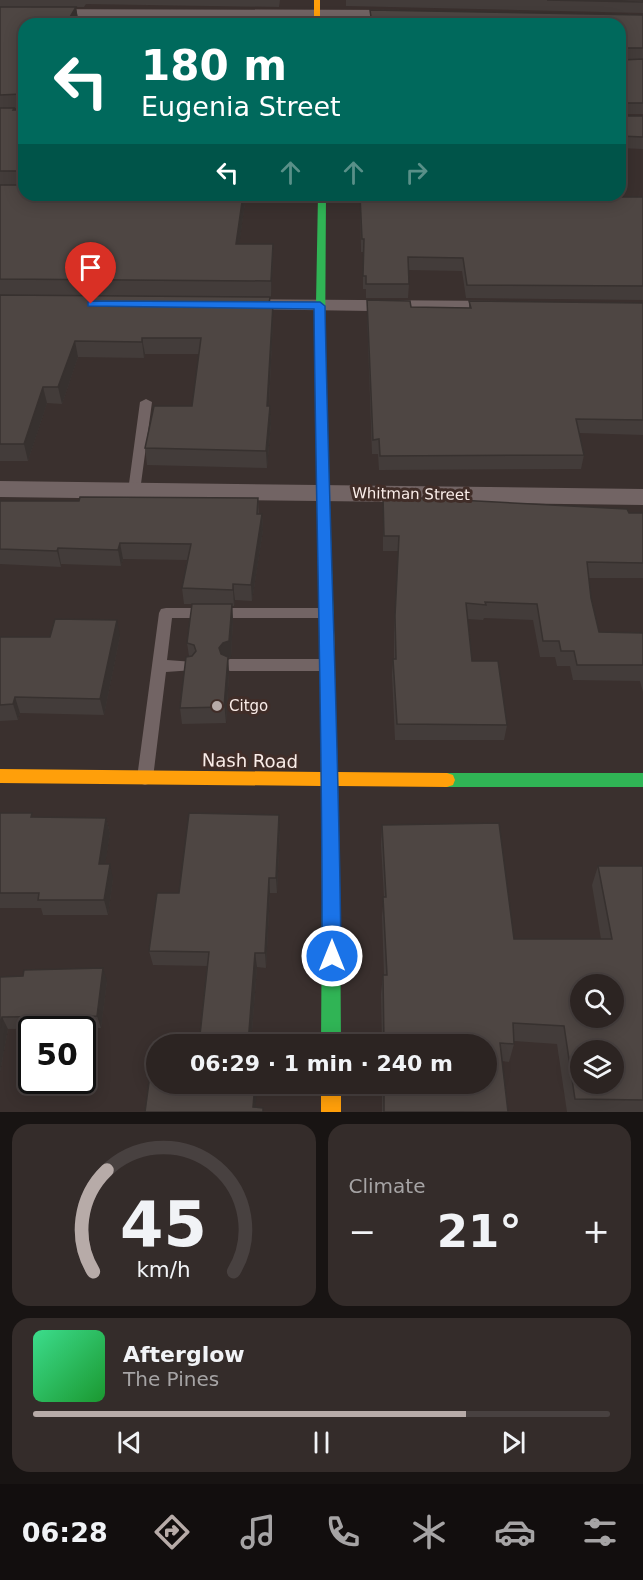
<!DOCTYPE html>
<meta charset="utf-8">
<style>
:root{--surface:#2c2422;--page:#342c2a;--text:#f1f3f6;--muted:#a6a4a5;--line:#484140;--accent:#b7aba8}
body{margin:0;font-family:"DejaVu Sans",sans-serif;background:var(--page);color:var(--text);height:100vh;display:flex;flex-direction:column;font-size:22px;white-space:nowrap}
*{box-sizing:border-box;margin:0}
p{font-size:20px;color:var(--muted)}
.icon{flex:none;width:33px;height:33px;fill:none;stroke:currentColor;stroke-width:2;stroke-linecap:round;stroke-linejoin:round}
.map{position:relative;height:1112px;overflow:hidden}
.sheet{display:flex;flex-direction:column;gap:12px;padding:12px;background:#181413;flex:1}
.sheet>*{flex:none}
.hud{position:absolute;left:18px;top:18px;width:608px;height:183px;border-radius:18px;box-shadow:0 3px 15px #0003,0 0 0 2px var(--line);background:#00695c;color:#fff;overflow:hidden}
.controls{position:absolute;left:570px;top:974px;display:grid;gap:12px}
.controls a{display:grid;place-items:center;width:54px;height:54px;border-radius:50%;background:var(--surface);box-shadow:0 3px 15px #0003,0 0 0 2px var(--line);font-size:30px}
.speed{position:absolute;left:18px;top:1016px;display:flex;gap:12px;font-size:30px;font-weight:700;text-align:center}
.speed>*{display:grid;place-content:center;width:78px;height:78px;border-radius:50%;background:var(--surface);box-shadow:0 3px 15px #0003,0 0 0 2px var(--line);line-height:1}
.speed .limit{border:3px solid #111;border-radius:9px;background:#fff;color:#111}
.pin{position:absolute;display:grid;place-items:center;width:51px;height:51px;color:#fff;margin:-62px -26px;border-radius:50% 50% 50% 0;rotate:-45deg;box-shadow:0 0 6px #0007}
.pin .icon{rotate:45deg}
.me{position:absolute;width:66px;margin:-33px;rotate:0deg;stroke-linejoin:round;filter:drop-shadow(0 0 4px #0008)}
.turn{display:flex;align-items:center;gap:21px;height:126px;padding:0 24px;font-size:27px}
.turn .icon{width:78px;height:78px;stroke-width:2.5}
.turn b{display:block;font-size:42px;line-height:51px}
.lanes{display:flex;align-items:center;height:57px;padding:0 24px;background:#0003;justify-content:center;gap:30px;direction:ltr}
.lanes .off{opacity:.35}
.big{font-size:45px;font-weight:600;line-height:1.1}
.sheet .tile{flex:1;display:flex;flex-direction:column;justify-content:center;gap:9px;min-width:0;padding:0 21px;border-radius:18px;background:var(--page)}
.sheet .dial{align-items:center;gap:0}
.dial svg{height:156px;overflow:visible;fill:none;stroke:var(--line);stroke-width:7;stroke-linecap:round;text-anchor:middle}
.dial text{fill:var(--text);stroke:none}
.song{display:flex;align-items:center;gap:18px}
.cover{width:72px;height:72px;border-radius:9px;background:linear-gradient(135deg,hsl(150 70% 55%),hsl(130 70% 35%))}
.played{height:6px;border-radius:3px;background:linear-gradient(90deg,var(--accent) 75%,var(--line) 75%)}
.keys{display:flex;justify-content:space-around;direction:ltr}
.heat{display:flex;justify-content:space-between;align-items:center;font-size:33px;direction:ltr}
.sheet .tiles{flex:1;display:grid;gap:12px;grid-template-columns:1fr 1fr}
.tile:last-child{grid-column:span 2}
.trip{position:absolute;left:146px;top:1034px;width:351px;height:60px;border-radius:30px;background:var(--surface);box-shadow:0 3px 15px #0003,0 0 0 2px var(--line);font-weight:600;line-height:60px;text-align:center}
.menu{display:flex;height:96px;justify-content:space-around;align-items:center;background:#120e0e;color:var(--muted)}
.menu .icon{width:42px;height:42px}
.menu .active{color:var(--accent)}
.menu b{font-size:27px;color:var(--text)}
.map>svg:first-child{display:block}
.built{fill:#4a332b}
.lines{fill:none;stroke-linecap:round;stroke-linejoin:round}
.lane{fill:#726464;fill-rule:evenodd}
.street{fill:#726464;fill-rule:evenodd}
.fast{fill:#30b455;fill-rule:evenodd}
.slow{fill:#ff9f0a;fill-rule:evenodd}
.wall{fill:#433c3a}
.shaded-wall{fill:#37312f}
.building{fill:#4e4643;stroke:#37312f;stroke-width:1.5;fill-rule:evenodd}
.route{fill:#1a73e8;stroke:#114b97;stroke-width:1.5}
.poi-dot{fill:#b7aba8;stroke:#402d28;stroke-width:2}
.labels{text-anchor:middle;stroke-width:6;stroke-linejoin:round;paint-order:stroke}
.street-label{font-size:15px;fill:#faede9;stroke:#402d28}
.poi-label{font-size:15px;fill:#faede9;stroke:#402d28;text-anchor:start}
.near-street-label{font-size:18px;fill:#faede9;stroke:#402d28}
</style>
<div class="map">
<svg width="643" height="1112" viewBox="0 0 643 1112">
<rect width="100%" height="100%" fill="#3a302e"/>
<path class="built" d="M0,18L288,19V24H24Z"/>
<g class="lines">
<path class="lane" d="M365,11L368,13L367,19L354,24H345L362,17V13Z
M146,399L152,402L140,491L134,495L128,491L140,402Z
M166,608H327L332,609L334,613L332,617L327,618H172L167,660L194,662L196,666L194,670L166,672L153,778L151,783L145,785L139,783L137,778L159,613L161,609Z
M230,659H327L332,661L334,665L332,669L327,671H230L225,669L223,665L225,661Z"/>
<path class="street" d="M0,9L407,10L414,14L407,18L0,17Z
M203,195H404L405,197L402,201L396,202L212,200L206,199Z
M236,299L504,301L511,303L514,307L511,311L504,313L229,309L226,305L229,301Z
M0,481L643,489V505L0,497Z"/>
<path class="fast" d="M318,195H326L325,357L334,630L332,634H322L320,630L315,357Z
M447,773H643V787H447L441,785L439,780L441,775Z
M331,893L337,895L340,901L341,1044H321L322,901L325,895Z"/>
<path class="slow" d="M314,0H320V24H314Z
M327,625L332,626L334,630L337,772L447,773L453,775L455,780L453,785L447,787L338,786L340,901L337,907L331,909L325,907L322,901L321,786L0,783V769L321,772L320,630L322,626Z
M321,1083H341V1112H321Z"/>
</g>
<path class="wall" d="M0,0H280L279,7L86,4L84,7H0Z
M346,0H643V13L346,6Z
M0,7H76L78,19L24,24V108H12H14V110H24V195H244L245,203L239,244H273V260L271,297L0,295Z
M370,10L643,15V59H622V60L643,59V114H621V116H643V149L620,148V24H370Z
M360,195L643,197V300L466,298L462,271L408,270L409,284L408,298H366V289H363V252H361Z
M0,295L273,304V320L269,406L271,423L267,468L147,465L145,448L192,406L199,354H145L144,358L78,357L62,404L47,403L28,461H0Z
M367,300L411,307L469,308V301L643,303V435L579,433L584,455L581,469L379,470L378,454H372L367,314Z
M383,496L629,513H643V578H589L591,598L599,632L643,633V692L640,681L573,680L570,666H557L555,657H540L533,620L484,618L483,620L467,619L472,661L507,725L504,740H395L392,675L393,659H394V632L398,551H383Z
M258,498L259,514H262L263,530L252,601L235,600L234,606H232L233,620L231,657L228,658L229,673L226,723L182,724L180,708L189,656L187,643L192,604H184L182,588L187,560L123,559L121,566L61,564V567L0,564V501H79Z
M120,636L104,715L20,713L18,720L0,721V637Z
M0,813L34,817L106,818L110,833L105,864L113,879L108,915H43L41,908H0Z
M382,825L514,939H601L592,885L598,866H643V1112H567L557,1044L514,1041V1044L509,1062L502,1061L508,1112H382V1083H486V1044H382L381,994L383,975H384L382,916L384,897L381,845Z
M280,830L277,893H270L266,968L257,967L251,1044H199L207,966L153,965L149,951L179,893Z
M0,977L107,981L101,1028L8,1029L0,1072Z"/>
<path class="shaded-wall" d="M76,7L78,19L75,24H66Z
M243,195H244L245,203L237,260L236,244Z
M273,244V260L271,297V281Z
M273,304V320L268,423L267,406Z
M142,338L145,354L144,358L142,342Z
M75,341L78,357L62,404L58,387Z
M43,387L47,403L28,461L24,444Z
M270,406L271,423L267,468L266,451Z
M262,514L263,530L252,601L251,585Z
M120,543L123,559L121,566L118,550Z
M58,548L61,564V567L57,551Z
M233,584L235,600L234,606L233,590Z
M232,604L233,620L231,657L228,658L229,673L226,723L219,648Z
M117,620L120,636L104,715L100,699Z
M15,697L20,713L18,720L13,704Z
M279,815L280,830L277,893L276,878Z
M106,818L110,833L103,879L99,864Z
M110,864L113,879L108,915L104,900Z
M269,878L270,893L266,968L265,953Z
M255,953L257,967L251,1044H248Z
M103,968L107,981L101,1028L97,1016Z
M2,1017L8,1029L0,1072V1029Z
M255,1083H256L257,1091L255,1112L253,1107Z"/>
<path class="building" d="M547,0H643V2Z
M0,7H76L66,24H24V91L22,94L0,95Z
M370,10L643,15V48H622L620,50L622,60L643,59V103H621V116H643V137L620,136V24H372Z
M0,108H14L13,110H24V178L21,171H0Z
M24,184V195H243L236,244H273L271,281L0,279V185H21Z
M360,195H591V197H643V286L467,285L463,258L408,257L409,284H366V276H363L364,239H362Z
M0,295L270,297L269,304H273L267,406H270L266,451L145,448L154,406H192L201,338H142V342L75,341L58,387H43L24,444H0Z
M367,300L410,301L411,307L471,308L469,301L643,303V420L576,419L584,455L380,456L379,439L373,440Z
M383,496L627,509L629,513H643V563L587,562L591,598L599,632L643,633V665H577L574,651H561L559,641H543L537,604L485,602L486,605L466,603L472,661H498L507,725L397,724L393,659H396L395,616L399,536H384Z
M80,497L258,498L257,514H262L251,585L233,584V590L182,588L191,544L120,543L118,550L58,548L57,551L0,549V501H79Z
M192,604H232L229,641L223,643L219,648L221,654L228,657L224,707L180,708L186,657L192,656L196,651L194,645L187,643Z
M55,619L117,620L100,699L15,697L13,704L0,705V637H50Z
M0,813H32L31,817L106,818L99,864H110L104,900H38L39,893H0Z
M189,813L279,815L276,878H269L265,953H255L248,1044H199L209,952L149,951L157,893H179Z
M499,823L514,939H612L598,866H643V1100L575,1099L564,1026L513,1023L514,1044L500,1043L508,1112H384V1083H486V1044H384L383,975H387L383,897H386L382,825ZM580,984H614V1017H580ZM580,1050H614V1083H580Z
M103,968L97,1016L2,1017L0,1029V977L23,976L24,970Z
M150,1075H156V1083H255L253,1107L263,1108V1112H145Z"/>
<path class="route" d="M91,301L320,302L325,306C329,523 339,739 341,956L338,963L332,965L325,963L322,956C323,740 316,525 314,309L88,306V302Z"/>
<circle class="poi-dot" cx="217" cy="706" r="6"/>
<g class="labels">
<g class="street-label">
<text transform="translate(411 494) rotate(1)" y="5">Whitman Street</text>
</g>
<g class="poi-label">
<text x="229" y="711">Citgo</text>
</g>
<g class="near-street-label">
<text transform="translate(250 761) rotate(1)" y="6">Nash Road</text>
</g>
</g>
</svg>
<div class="controls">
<a><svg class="icon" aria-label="search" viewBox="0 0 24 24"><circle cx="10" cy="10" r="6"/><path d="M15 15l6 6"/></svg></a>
<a><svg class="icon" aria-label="layers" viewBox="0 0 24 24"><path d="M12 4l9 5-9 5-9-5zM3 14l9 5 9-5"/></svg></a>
</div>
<div class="speed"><div class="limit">50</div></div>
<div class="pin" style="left:91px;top:304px;background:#d93025"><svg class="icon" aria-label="arrive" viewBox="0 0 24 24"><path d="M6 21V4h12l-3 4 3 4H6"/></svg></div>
<svg class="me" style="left:332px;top:956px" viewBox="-20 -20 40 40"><circle r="17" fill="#1a73e8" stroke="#fff" stroke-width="3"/><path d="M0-11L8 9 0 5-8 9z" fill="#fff"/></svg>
<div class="trip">06:29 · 1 min · 240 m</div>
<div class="hud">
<div class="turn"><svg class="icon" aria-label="left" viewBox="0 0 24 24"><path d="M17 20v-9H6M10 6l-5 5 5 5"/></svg><div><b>180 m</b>Eugenia Street</div></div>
<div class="lanes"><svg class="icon" aria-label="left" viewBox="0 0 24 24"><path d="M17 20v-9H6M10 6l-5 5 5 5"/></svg><svg class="icon off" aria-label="ahead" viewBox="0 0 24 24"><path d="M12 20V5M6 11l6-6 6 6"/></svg><svg class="icon off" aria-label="ahead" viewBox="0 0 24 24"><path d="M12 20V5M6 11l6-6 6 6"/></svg><svg class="icon off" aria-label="right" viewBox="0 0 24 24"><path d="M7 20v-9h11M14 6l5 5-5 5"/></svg></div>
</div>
</div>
<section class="sheet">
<div class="tiles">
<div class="tile dial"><svg viewBox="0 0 100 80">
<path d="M14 69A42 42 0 1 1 86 69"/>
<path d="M14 69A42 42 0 0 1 21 17" stroke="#b7aba8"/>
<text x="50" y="56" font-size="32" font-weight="700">45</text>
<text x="50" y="72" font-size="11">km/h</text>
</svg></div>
<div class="tile"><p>Climate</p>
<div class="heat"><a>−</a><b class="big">21°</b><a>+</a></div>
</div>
<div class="tile">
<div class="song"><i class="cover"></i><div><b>Afterglow</b><p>The Pines</p></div></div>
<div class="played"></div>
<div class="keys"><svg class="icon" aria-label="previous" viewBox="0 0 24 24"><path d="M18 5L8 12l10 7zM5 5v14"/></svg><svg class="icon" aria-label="pause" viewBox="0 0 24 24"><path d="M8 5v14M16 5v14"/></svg><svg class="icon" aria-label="next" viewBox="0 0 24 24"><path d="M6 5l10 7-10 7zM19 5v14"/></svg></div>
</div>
</div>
</section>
<nav class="menu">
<b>06:28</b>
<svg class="icon active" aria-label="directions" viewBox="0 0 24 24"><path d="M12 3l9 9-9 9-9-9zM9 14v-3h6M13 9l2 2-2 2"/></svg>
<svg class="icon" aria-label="music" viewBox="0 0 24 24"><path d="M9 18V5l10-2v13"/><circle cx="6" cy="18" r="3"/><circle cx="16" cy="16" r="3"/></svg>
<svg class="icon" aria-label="phone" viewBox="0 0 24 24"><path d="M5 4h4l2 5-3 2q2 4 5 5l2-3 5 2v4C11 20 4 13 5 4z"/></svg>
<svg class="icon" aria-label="climate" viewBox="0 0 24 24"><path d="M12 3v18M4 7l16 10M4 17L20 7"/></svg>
<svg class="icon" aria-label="car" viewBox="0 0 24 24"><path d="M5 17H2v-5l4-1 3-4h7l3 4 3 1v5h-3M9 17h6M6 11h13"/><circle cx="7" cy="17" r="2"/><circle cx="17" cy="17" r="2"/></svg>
<svg class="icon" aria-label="filters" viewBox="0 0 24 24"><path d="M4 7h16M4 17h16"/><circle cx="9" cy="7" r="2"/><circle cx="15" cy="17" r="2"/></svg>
</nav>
